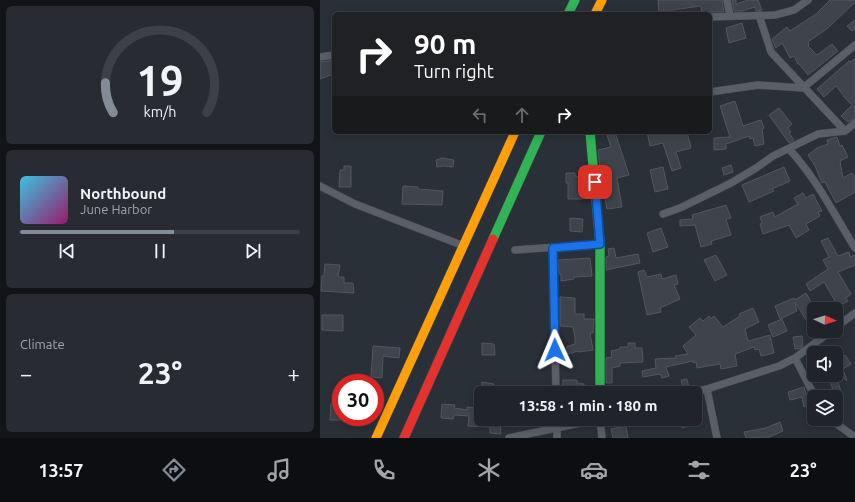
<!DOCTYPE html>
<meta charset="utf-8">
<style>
:root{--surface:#20242a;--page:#282c32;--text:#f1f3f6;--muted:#a2a4a8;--line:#3d4147;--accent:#848b96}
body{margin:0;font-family:Ubuntu,sans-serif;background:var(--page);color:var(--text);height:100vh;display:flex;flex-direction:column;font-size:15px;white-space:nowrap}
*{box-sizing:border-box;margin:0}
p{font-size:13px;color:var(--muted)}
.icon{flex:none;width:22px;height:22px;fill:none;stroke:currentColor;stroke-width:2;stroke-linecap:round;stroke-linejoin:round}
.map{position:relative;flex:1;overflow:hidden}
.details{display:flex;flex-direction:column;gap:6px;padding:6px;background:#121417;width:320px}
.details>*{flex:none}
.banner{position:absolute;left:12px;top:12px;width:380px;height:122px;border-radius:6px;box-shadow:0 2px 10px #0003,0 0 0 1px var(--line);background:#202124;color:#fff;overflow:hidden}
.needle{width:26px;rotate:93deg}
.controls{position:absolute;left:487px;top:302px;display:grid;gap:8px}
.controls a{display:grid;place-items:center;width:36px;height:36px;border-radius:6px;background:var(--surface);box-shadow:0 2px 10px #0003,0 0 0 1px var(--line);font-size:20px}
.speed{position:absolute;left:12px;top:374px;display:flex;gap:8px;font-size:20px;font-weight:700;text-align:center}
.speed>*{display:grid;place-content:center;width:52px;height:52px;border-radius:50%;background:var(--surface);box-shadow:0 2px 10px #0003,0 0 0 1px var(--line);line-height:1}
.speed .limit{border:6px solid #d22;background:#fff;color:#111}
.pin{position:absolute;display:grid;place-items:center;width:34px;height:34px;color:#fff;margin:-17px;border-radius:8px;box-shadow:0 2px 6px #0006}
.me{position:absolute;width:44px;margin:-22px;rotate:359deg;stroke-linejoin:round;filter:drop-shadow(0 0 3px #0008)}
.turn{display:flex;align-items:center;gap:14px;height:84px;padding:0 16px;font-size:18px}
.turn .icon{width:52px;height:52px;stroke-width:2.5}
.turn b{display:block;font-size:28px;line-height:34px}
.lanes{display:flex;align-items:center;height:38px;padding:0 16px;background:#0003;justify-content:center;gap:20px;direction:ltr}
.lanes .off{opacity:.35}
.big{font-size:30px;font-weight:700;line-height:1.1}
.details .tile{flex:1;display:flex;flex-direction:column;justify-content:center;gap:6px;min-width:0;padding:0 14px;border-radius:6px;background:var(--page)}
.details .dial{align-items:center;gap:0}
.dial svg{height:104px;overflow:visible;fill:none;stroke:var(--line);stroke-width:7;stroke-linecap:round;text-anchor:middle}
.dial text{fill:var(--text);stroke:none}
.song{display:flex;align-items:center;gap:12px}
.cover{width:48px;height:48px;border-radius:6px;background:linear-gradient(135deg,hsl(190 70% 55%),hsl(320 70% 35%))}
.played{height:4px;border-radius:2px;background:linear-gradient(90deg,var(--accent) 55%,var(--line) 55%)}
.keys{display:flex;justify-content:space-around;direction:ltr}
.heat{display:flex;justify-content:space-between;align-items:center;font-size:22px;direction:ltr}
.trip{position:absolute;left:154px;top:386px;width:228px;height:40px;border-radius:6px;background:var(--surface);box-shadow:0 2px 10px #0003,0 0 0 1px var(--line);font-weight:700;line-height:40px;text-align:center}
.dock{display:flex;height:64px;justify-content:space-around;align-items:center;background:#0d0e11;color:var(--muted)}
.dock .icon{width:28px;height:28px}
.dock .on{color:var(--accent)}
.dock b{font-size:18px;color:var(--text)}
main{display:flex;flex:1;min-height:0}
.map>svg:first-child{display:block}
.building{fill:#3f444c;stroke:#52575f}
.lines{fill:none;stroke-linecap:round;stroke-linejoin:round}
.street-casing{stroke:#484c55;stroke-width:8}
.fast-casing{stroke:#484c55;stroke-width:10}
.slow-casing{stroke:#484c55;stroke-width:10}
.jam-casing{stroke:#484c55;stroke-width:10}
.street{stroke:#5a5e66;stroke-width:7}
.fast{stroke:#30b455;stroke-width:9}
.slow{stroke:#ff9f0a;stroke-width:9}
.jam{stroke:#e5322d;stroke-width:9}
.route-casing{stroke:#114b97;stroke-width:10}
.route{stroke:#1a73e8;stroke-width:7}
</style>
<main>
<section class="details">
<div class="tile dial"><svg viewBox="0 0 100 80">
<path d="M14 69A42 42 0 1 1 86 69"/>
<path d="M14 69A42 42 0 0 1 8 46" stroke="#848b96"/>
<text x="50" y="56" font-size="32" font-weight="700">19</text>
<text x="50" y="72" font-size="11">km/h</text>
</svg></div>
<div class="tile">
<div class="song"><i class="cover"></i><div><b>Northbound</b><p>June Harbor</p></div></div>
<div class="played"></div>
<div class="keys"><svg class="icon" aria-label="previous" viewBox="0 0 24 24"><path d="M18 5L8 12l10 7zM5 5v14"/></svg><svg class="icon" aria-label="pause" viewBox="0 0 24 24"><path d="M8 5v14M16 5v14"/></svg><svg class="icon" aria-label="next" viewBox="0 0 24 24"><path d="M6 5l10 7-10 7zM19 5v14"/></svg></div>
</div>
<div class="tile"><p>Climate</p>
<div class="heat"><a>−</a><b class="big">23°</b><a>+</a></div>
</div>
</section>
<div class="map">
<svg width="535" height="438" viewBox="0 0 535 438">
<rect width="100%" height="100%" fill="#2a3038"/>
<path class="building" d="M338,0H402L404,12H390L382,14L381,6L352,10V13L339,14Z
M412,0H416V4L428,0H438L442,10L436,11L435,7L422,11H414Z
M510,0H535V2L508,28L488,42L489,45L488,46L497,55L512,44L518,51L488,75L479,64H478L474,56L470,58L462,43L456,48L452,39L467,27L470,31L496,14Z
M535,20V29L532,31L527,26Z
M422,23L426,38L409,43L406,28Z
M535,58V118L528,122L521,116L532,105L523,96H524L516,86L504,97L497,89L529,61L531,62Z
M14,60V74L0,79V62Z
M415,101L423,126L441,120L444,128L442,129L444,144L435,146L433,138L430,139L429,136L406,144V149L394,150V138L410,137L400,106Z
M459,108L472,124L468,128L471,132L469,133L474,140L469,143L449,115Z
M295,132L309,175L297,178L302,207L287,209L281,177L278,150L291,147L287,135Z
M327,132H367L371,148L356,152L361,168L352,171L343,143L330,146Z
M517,137L520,146L522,145L528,157L520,161L523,178L532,173L535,178V192L516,203L505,182L502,183L495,166L488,155L497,148L508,144L507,140Z
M122,158L134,160L133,167L123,166L117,167L116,160Z
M411,165L413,172L404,175L402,168Z
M24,166H31V187H19L20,170H24Z
M343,167L348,189L335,192L330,170Z
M464,167L470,181L452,189L454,191L429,202L422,185Z
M246,173H255V176L262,177V199H248V183H246Z
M83,186L98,187V189L123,191L122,205L82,204Z
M483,193L486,198L493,194L502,211L498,212L500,216L486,224L489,230L476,238L469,225L443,234L440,224L442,223L440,217L453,212L455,217L478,204L474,198Z
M406,205L411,218L406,219L411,235L391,241L392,244L381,247L375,225L360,226V220L373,219L372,215Z
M250,218L263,219L262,232L250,231Z
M341,228L348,247L333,252L327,233Z
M508,238L518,256L529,252L530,257L535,255V265L518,272L531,294L526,298L528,301L518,306L504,282L490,291L486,284L508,269L503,260L509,257L501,241Z
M294,248L296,258L318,254L320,263L286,270V257L289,256L288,249Z
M396,255L407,275L395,281L384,260Z
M270,258L272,276L254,277V279L241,281V274H239L238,260Z
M5,264L20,265L18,277H24V283H33L34,293L1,291L2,276H4Z
M324,270L327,277L341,274L342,279L356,275L358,284L354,285L360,299L340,308L341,312L327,315L318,272Z
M486,293L494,307V333L475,302L477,311L460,319L455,306L474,298L475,300Z
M240,297L255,298V314H264V319H274L273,333H270L273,350L258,352V351L248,354L246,347L255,344V338L253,327L240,326Z
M433,308L439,322L425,329L428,341L450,335L454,353L441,356L439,349L435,350L434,347L415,354L417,366L401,369L400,364L377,368L376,362L373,363V361L346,367L349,376L342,378L340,374L323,377L322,371L336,368L335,359L356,358L355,356L368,354L363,346L376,335L369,327L380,318L383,321L389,316L391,319L394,316L403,327L420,316L419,314Z
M2,315H23V331L2,330Z
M462,319L467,331L453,337L448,325Z
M482,336L483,345L481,348L475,349L473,337Z
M162,343L174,344L175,355H162Z
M308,343H315V348H322L323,362L300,363V366L292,368V383H286V358L292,357L291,351L300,349V347H308Z
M53,346L80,348L79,358L63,356L62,378L51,377Z
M525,355L531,364L523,369L527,381L516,371V361Z
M516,375L521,392L514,394L509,378Z
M367,379L369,388L363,390L361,380Z
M243,380H257V383L264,384V393H242Z
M162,382L174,384L173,393H161Z
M484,387L490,405L484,407L482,397L470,400L468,392Z
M11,403H21V420H10Z
M122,404L135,405L134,408L147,410V407L157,408L156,416H161V419H180L181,434L170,433V427L148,426L149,416L134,415L133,419L121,418Z
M360,419H367L370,426L362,428Z
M460,422L463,431L447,438L445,437L426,438L424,432L446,428Z
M306,426L308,438H293L291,429Z"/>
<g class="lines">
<defs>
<path id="street" d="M407,0L410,16
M439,15L451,52L525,131
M390,17L455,15L474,10L488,0
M0,57L14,55
M390,92L438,85L483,88L535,45
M469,149C496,178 514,214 535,248
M0,186L35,204L144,246
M343,214L360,208L411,183L436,168L453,156L498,134L525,131L535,123
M233,248L236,393
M195,250L280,244
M516,327L535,313
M475,358L495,397
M387,389L397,438
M371,393L387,389L459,366L475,358L511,331
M237,419V438
M280,419L282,438
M510,419L532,435
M189,438L279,419"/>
<path id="fast" d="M248,14L255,0
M270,132L280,244V393
M173,239L221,132"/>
<path id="slow" d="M275,14L282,0
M56,438L195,132"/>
<path id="jam" d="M84,438L173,239"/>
</defs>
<use href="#street" class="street-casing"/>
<use href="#fast" class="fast-casing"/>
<use href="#slow" class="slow-casing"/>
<use href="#jam" class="jam-casing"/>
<use href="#street" class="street"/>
<use href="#fast" class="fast"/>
<use href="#slow" class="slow"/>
<use href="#jam" class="jam"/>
</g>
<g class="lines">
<defs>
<path id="route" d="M235,350L233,248L280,244L275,182"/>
</defs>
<use href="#route" class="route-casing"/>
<use href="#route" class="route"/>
</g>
</svg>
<div class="controls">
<a><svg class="needle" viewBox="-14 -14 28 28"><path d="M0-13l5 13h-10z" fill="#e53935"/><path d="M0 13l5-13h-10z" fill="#a2a4a8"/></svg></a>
<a><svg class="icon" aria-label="sound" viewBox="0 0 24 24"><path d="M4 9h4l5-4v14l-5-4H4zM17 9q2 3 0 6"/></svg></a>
<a><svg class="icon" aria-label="layers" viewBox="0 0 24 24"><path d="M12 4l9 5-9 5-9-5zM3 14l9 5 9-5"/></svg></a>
</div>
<div class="speed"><div class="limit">30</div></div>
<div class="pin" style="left:275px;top:182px;background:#d93025"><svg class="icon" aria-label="arrive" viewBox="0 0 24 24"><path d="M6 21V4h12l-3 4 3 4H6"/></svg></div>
<svg class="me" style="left:235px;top:350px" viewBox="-20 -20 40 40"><path d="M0-17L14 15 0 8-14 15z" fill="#1a73e8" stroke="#fff" stroke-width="4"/></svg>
<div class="trip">13:58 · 1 min · 180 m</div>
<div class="banner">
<div class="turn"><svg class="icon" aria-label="right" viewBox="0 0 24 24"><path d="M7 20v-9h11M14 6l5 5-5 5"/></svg><div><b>90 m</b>Turn right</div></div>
<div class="lanes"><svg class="icon off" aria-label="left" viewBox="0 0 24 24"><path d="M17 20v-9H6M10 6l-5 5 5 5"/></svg><svg class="icon off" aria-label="ahead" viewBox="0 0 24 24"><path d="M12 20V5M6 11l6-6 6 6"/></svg><svg class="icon" aria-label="right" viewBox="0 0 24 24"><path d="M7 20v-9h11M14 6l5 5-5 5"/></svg></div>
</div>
</div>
</main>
<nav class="dock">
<b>13:57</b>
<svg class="icon on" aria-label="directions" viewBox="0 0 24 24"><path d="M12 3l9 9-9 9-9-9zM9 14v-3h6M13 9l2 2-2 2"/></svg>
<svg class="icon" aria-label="music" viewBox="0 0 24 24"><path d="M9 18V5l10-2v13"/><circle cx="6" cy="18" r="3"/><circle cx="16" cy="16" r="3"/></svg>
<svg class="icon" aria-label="phone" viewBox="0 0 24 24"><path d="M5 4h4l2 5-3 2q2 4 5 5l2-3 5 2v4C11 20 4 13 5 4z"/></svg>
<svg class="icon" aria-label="climate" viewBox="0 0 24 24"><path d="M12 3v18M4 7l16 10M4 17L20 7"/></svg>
<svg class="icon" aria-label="car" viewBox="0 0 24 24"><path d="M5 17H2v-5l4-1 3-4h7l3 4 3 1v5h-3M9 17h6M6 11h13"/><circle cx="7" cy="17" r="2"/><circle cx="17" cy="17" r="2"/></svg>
<svg class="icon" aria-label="filters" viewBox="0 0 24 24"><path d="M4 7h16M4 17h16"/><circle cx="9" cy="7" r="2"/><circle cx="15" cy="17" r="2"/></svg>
<b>23°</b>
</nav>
